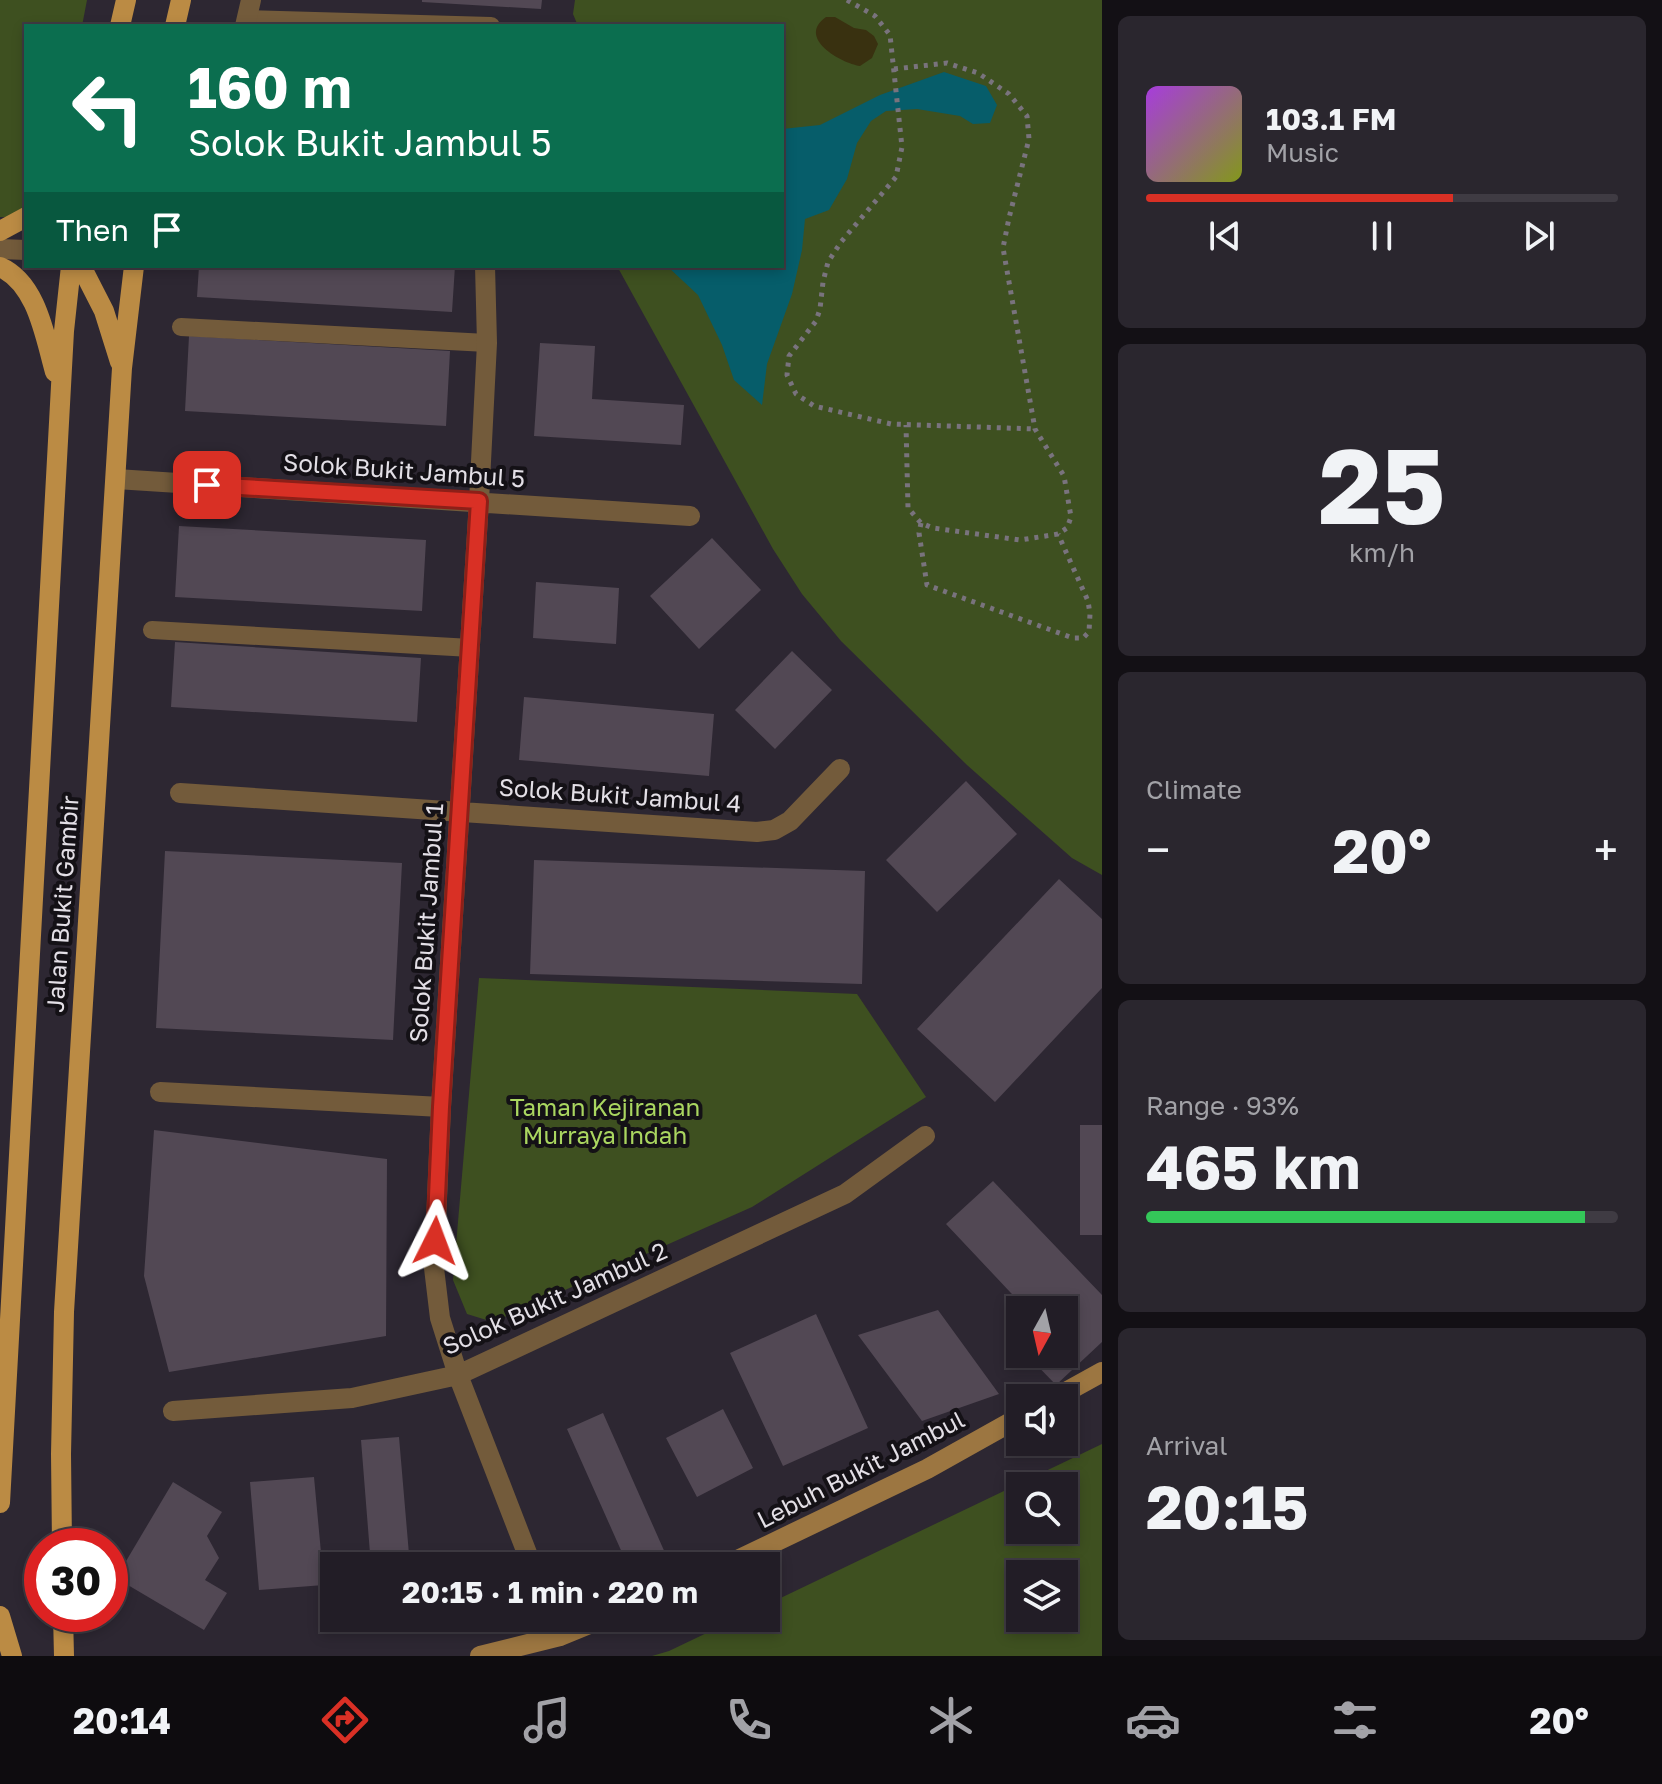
<!DOCTYPE html>
<meta charset="utf-8">
<style>
:root{--surface:#221d26;--page:#2a262e;--text:#f1f3f6;--muted:#a2a2a7;--line:#3f3b43;--accent:#d93025}
body{margin:0;font-family:"Golos Text",sans-serif;background:var(--page);color:var(--text);height:100vh;display:flex;flex-direction:column;font-size:30px;white-space:nowrap}
*{box-sizing:border-box;margin:0}
p{font-size:26px;color:var(--muted)}
.icon{flex:none;width:44px;height:44px;fill:none;stroke:currentColor;stroke-width:2;stroke-linecap:round;stroke-linejoin:round}
.map{position:relative;flex:1;overflow:hidden}
.side{display:flex;flex-direction:column;gap:16px;padding:16px;background:#131015;width:560px}
.side>*{flex:none}
.top-card{position:absolute;left:24px;top:24px;width:760px;height:244px;border-radius:0px;box-shadow:0 4px 12px #0003,0 0 0 2px var(--line);background:#0b6e4f;color:#fff;overflow:hidden}
.needle{width:52px;rotate:188deg}
.tools{position:absolute;left:1006px;top:1296px;display:grid;gap:16px}
.tools a{display:grid;place-items:center;width:72px;height:72px;border-radius:0px;background:var(--surface);box-shadow:0 4px 12px #0003,0 0 0 2px var(--line);font-size:40px}
.speed{position:absolute;left:24px;top:1528px;display:flex;gap:16px;font-size:40px;font-weight:700;text-align:center}
.speed>*{display:grid;place-content:center;width:104px;height:104px;border-radius:50%;background:var(--surface);box-shadow:0 4px 12px #0003,0 0 0 2px var(--line);line-height:1}
.speed .limit{border:12px solid #d22;background:#fff;color:#111}
.pin{position:absolute;display:grid;place-items:center;width:68px;height:68px;color:#fff;margin:-34px;border-radius:16px;box-shadow:0 4px 12px #0006}
.me{position:absolute;width:88px;margin:-44px;rotate:3deg;stroke-linejoin:round;filter:drop-shadow(0 0 6px #0008)}
.turn{display:flex;align-items:center;gap:28px;height:168px;padding:0 32px;font-size:36px}
.turn .icon{width:104px;height:104px;stroke-width:2.5}
.turn b{display:block;font-size:56px;line-height:68px}
.then{display:flex;align-items:center;height:76px;padding:0 32px;background:#0003;gap:16px;font-size:30px}
.big{font-size:60px;font-weight:700;line-height:1.1}
.side .card{flex:1;display:flex;flex-direction:column;justify-content:center;gap:12px;min-width:0;padding:0 28px;border-radius:12px;background:var(--page)}
.side .dial{align-items:center;gap:0}
.dial b{font-size:104px;line-height:1}
.song{display:flex;align-items:center;gap:24px}
.cover{width:96px;height:96px;border-radius:12px;background:linear-gradient(135deg,hsl(280 70% 55%),hsl(70 70% 35%))}
.played{height:8px;border-radius:4px;background:linear-gradient(90deg,var(--accent) 65%,var(--line) 65%)}
.keys{display:flex;justify-content:space-around;direction:ltr}
.heat{display:flex;justify-content:space-between;align-items:center;font-size:44px;direction:ltr}
.charge{height:12px;border-radius:6px;background:linear-gradient(90deg,#34c759 93%,var(--line) 0)}
.trip{position:absolute;left:320px;top:1552px;width:460px;height:80px;border-radius:0px;background:var(--surface);box-shadow:0 4px 12px #0003,0 0 0 2px var(--line);font-weight:700;line-height:80px;text-align:center}
.dock{display:flex;height:128px;justify-content:space-around;align-items:center;background:#0e0c0f;color:var(--muted)}
.dock .icon{width:56px;height:56px}
.dock .current{color:var(--accent)}
.dock b{font-size:36px;color:var(--text)}
main{display:flex;flex:1;min-height:0}
.map>svg:first-child{display:block}
.green{fill:#3e5020;fill-rule:evenodd}
.sand{fill:#393110}
.water{fill:#065d6a}
.building{fill:#524854}
.lines{fill:none;stroke-linecap:round;stroke-linejoin:round}
.path{stroke:#79737d;stroke-width:5;stroke-dasharray:4 6;stroke-linecap:butt}
.service{stroke:#735b3b;stroke-width:18}
.minor{stroke:#735b3b;stroke-width:20}
.tertiary{stroke:#735b3b;stroke-width:20}
.secondary{stroke:#9c7641;stroke-width:20}
.primary{stroke:#bb8b44;stroke-width:20}
.route-casing{stroke:#8d1f18;stroke-width:20}
.route{stroke:#d93025;stroke-width:14}
.labels{text-anchor:middle;stroke-width:8;stroke-linejoin:round;paint-order:stroke}
.street-label{font-size:24px;fill:#e3dfe6;stroke:#141116}
.park-label{font-size:24px;fill:#aad660;stroke:#141116}
</style>
<main>
<div class="map">
<svg width="1102" height="1656" viewBox="0 0 1102 1656">
<rect width="100%" height="100%" fill="#2d2732"/>
<path class="green" d="M0,0H87L82,26H26V207L10,217H0Z
M575,0H1102V875L1072,858L967,765L841,641L802,594L773,549L617,266H782V26H578L573,14Z
M479,978L857,994L926,1097L752,1207L493,1322L467,1314L453,1280Z
M1102,1444V1656H652L669,1651L738,1618H766V1605ZM1020,1486H1064V1530H1020ZM1020,1574H1064V1618H1020Z"/>
<path class="sand" d="M826,17H835L854,28L866,30L874,36L878,44L872,58L860,66C841,63 796,38 826,17Z"/>
<path class="water" d="M944,72L986,86L997,105L990,123L973,124L960,116L917,109L886,111L871,121L857,143L847,179L829,210L805,219L802,250L792,294L767,364L762,405L734,380L722,345L698,295L667,266H782V129L820,125L880,95Z"/>
<path class="building" d="M422,0H542L541,9L422,2Z
M199,266H455L452,312L197,297Z
M189,336L450,351L446,426L185,411Z
M540,343L595,346L592,399L684,405L681,445L534,436Z
M179,526L426,540L422,611L175,597Z
M712,538L761,590L699,649L650,596Z
M536,582L619,588L616,644L533,638Z
M175,642L421,658L417,722L171,707Z
M792,651L832,690L775,749L735,710Z
M524,697L714,714L709,776L519,760Z
M966,781L1017,834L937,912L886,860Z
M165,851L402,863L393,1040L156,1028Z
M534,860L865,871L862,984L530,974Z
M1059,879L1102,919V988L995,1102L917,1029Z
M1080,1125H1102V1235H1080Z
M154,1130L387,1159L386,1336L169,1372L144,1276Z
M993,1181L1102,1295V1342L1056,1385L1026,1354H1064V1310H1027L946,1224Z
M938,1310L999,1394L922,1421L858,1335Z
M816,1314L868,1428L783,1466L730,1353Z
M723,1409L753,1468L697,1497L666,1438Z
M603,1413L666,1555L641,1566H628L567,1429Z
M399,1437L410,1566H371L361,1440Z
M314,1477L324,1585L259,1590L250,1482Z
M173,1482L222,1512L207,1536L219,1558L205,1580L227,1593L204,1630L116,1578Z"/>
<g class="lines">
<path class="path" d="M847,0L875,16L890,35L902,147L896,177L841,242L828,262L823,282L820,309L816,321L789,356L787,375L796,394L814,406L891,424L1035,429
M894,69L947,63L978,73L1009,94L1027,116L1029,139L1009,218L1003,248L1035,429L1064,476L1071,517L1067,528L1058,534L1020,540L933,528L921,523L908,508L906,425
M921,523L919,533L927,585L1073,638H1083L1089,632L1090,614L1088,601L1058,534"/>
<path class="service" d="M247,19L491,26
M181,327L487,343
M152,630L471,648"/>
<path class="minor" d="M245,26L251,0
M485,266L487,343L479,501L441,1107L434,1268L440,1318L458,1375L532,1566
M116,479L690,516
M180,793L757,832L774,830L790,821L840,769
M160,1092L441,1107
M173,1411L352,1398L458,1375L845,1194L925,1136
M553,1618L560,1636"/>
<path class="tertiary" d="M0,249L26,250"/>
<path class="secondary" d="M1055,1398L1102,1372
M725,1566L927,1469L1020,1417
M480,1656L560,1636L604,1618"/>
<path class="primary" d="M120,26L126,0
M175,26L181,0
M0,231L26,217
M81,266L104,311L120,362
M0,267C37,283 45,337 55,372
M0,1503L64,331L71,266
M62,1546L61,1454L64,1312L122,368L134,266
M63,1614L64,1656
M0,1616L12,1656"/>
</g>
<g class="lines">
<defs>
<path id="route" d="M207,485L479,501L441,1107L435,1241"/>
</defs>
<use href="#route" class="route-casing"/>
<use href="#route" class="route"/>
</g>
<g class="labels">
<g class="street-label">
<text transform="translate(404 471) rotate(4)" y="8">Solok Bukit Jambul 5</text>
<text transform="translate(620 796) rotate(4)" y="8">Solok Bukit Jambul 4</text>
<text transform="translate(63 904) rotate(-86)" y="8">Jalan Bukit Gambir</text>
<text transform="translate(427 923) rotate(-86)" y="8">Solok Bukit Jambul 1</text>
<text transform="translate(555 1299) rotate(-24)" y="8">Solok Bukit Jambul 2</text>
<text transform="translate(861 1470) rotate(-27)" y="8">Lebuh Bukit Jambul</text>
</g>
<g class="park-label">
<text x="605" y="1116">Taman Kejiranan<tspan x="605" dy="28">Murraya Indah</tspan></text>
</g>
</g>
</svg>
<div class="tools">
<a><svg class="needle" viewBox="-14 -14 28 28"><path d="M0-13l5 13h-10z" fill="#e53935"/><path d="M0 13l5-13h-10z" fill="#a2a2a7"/></svg></a>
<a><svg class="icon" aria-label="sound" viewBox="0 0 24 24"><path d="M4 9h4l5-4v14l-5-4H4zM17 9q2 3 0 6"/></svg></a>
<a><svg class="icon" aria-label="search" viewBox="0 0 24 24"><circle cx="10" cy="10" r="6"/><path d="M15 15l6 6"/></svg></a>
<a><svg class="icon" aria-label="layers" viewBox="0 0 24 24"><path d="M12 4l9 5-9 5-9-5zM3 14l9 5 9-5"/></svg></a>
</div>
<div class="speed"><div class="limit">30</div></div>
<div class="pin" style="left:207px;top:485px;background:#d93025"><svg class="icon" aria-label="arrive" viewBox="0 0 24 24"><path d="M6 21V4h12l-3 4 3 4H6"/></svg></div>
<svg class="me" style="left:435px;top:1241px" viewBox="-20 -20 40 40"><path d="M0-17L14 15 0 8-14 15z" fill="#d93025" stroke="#fff" stroke-width="4"/></svg>
<div class="trip">20:15 · 1 min · 220 m</div>
<div class="top-card">
<div class="turn"><svg class="icon" aria-label="left" viewBox="0 0 24 24"><path d="M17 20v-9H6M10 6l-5 5 5 5"/></svg><div><b>160 m</b>Solok Bukit Jambul 5</div></div>
<div class="then">Then<svg class="icon" aria-label="arrive" viewBox="0 0 24 24"><path d="M6 21V4h12l-3 4 3 4H6"/></svg></div>
</div>
</div>
<section class="side">
<div class="card">
<div class="song"><i class="cover"></i><div><b>103.1 FM</b><p>Music</p></div></div>
<div class="played"></div>
<div class="keys"><svg class="icon" aria-label="previous" viewBox="0 0 24 24"><path d="M18 5L8 12l10 7zM5 5v14"/></svg><svg class="icon" aria-label="pause" viewBox="0 0 24 24"><path d="M8 5v14M16 5v14"/></svg><svg class="icon" aria-label="next" viewBox="0 0 24 24"><path d="M6 5l10 7-10 7zM19 5v14"/></svg></div>
</div>
<div class="card dial"><b>25</b><p>km/h</p></div>
<div class="card"><p>Climate</p>
<div class="heat"><a>−</a><b class="big">20°</b><a>+</a></div>
</div>
<div class="card"><p>Range · 93%</p><b class="big">465 km</b><div class="charge"></div></div>
<div class="card"><p>Arrival</p><b class="big">20:15</b></div>
</section>
</main>
<nav class="dock">
<b>20:14</b>
<svg class="icon current" aria-label="directions" viewBox="0 0 24 24"><path d="M12 3l9 9-9 9-9-9zM9 14v-3h6M13 9l2 2-2 2"/></svg>
<svg class="icon" aria-label="music" viewBox="0 0 24 24"><path d="M9 18V5l10-2v13"/><circle cx="6" cy="18" r="3"/><circle cx="16" cy="16" r="3"/></svg>
<svg class="icon" aria-label="phone" viewBox="0 0 24 24"><path d="M5 4h4l2 5-3 2q2 4 5 5l2-3 5 2v4C11 20 4 13 5 4z"/></svg>
<svg class="icon" aria-label="climate" viewBox="0 0 24 24"><path d="M12 3v18M4 7l16 10M4 17L20 7"/></svg>
<svg class="icon" aria-label="car" viewBox="0 0 24 24"><path d="M5 17H2v-5l4-1 3-4h7l3 4 3 1v5h-3M9 17h6M6 11h13"/><circle cx="7" cy="17" r="2"/><circle cx="17" cy="17" r="2"/></svg>
<svg class="icon" aria-label="filters" viewBox="0 0 24 24"><path d="M4 7h16M4 17h16"/><circle cx="9" cy="7" r="2"/><circle cx="15" cy="17" r="2"/></svg>
<b>20°</b>
</nav>
